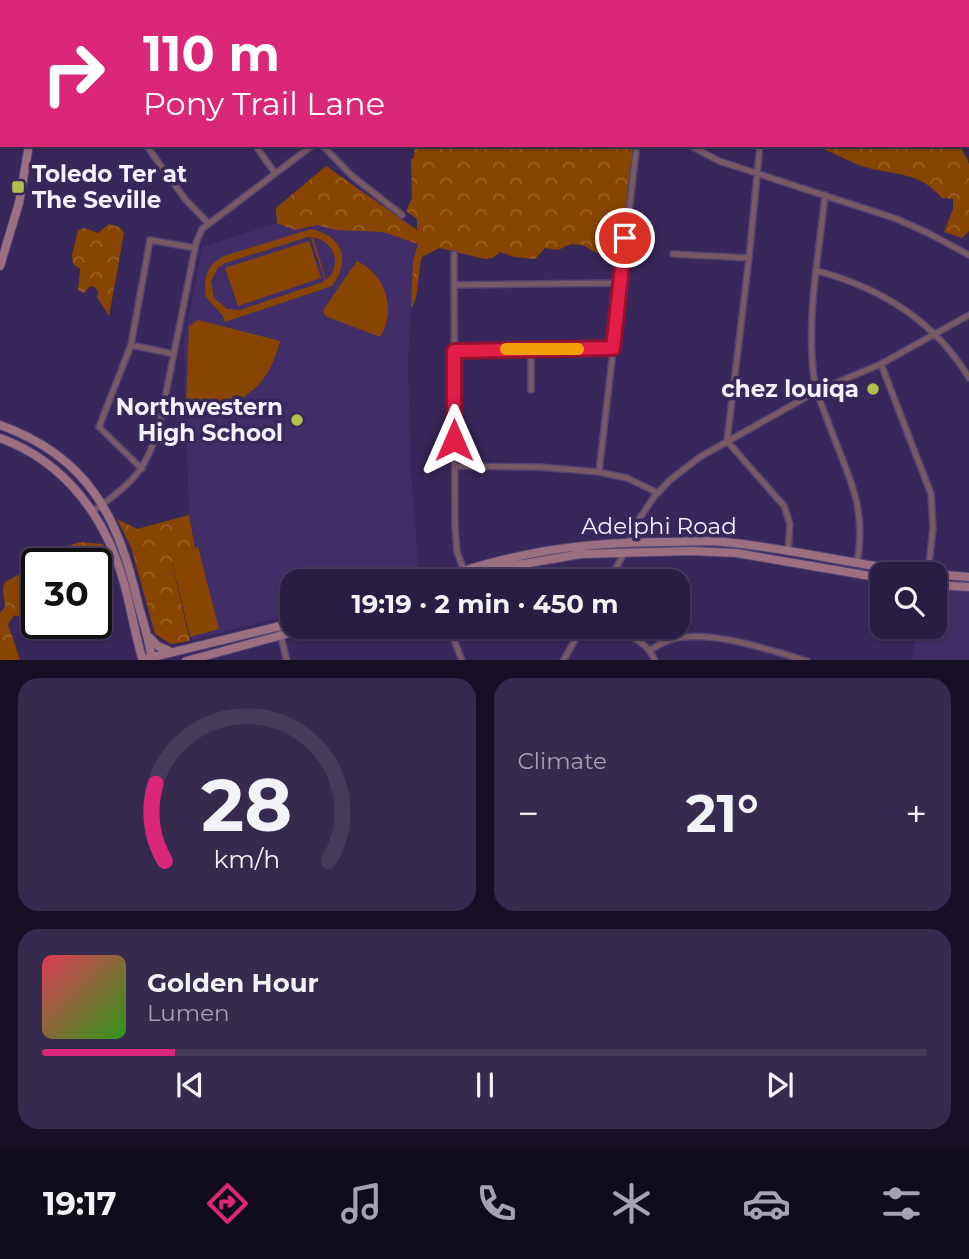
<!DOCTYPE html>
<meta charset="utf-8">
<style>
:root{--surface:#2a1d44;--page:#362a4f;--text:#f1f3f6;--muted:#a5a2b2;--line:#463b5d;--accent:#db2777}
body{margin:0;font-family:Montserrat,sans-serif;background:var(--page);color:var(--text);height:100vh;display:flex;flex-direction:column;font-size:26px;white-space:nowrap}
*{box-sizing:border-box;margin:0}
p{font-size:23px;color:var(--muted)}
.icon{flex:none;width:38px;height:38px;fill:none;stroke:currentColor;stroke-width:2;stroke-linecap:round;stroke-linejoin:round}
.map{position:relative;height:660px;overflow:hidden}
.sheet{display:flex;flex-direction:column;gap:18px;padding:18px;background:#171025;flex:1}
.sheet>*{flex:none}
.guide{position:absolute;left:0px;top:0px;width:970px;height:147px;box-shadow:0 2px 5px #0004,0 0 0 2px var(--line);background:#db2777;color:#fff;overflow:hidden}
.tools{position:absolute;left:870px;top:562px;display:grid;gap:14px}
.tools a{display:grid;place-items:center;width:77px;height:77px;border-radius:14px;background:var(--surface);box-shadow:0 2px 5px #0004,0 0 0 2px var(--line);font-size:35px}
.speed{position:absolute;left:21px;top:548px;display:flex;gap:14px;font-size:35px;font-weight:700;text-align:center}
.speed>*{display:grid;place-content:center;width:91px;height:91px;border-radius:50%;background:var(--surface);box-shadow:0 2px 5px #0004,0 0 0 2px var(--line);line-height:1}
.speed .limit{border:4px solid #111;border-radius:10px;background:#fff;color:#111}
.pin{position:absolute;display:grid;place-items:center;width:60px;height:60px;color:#fff;margin:-30px;border:4px solid #fff;border-radius:50%;box-shadow:0 2px 7px #0007}
.me{position:absolute;width:77px;margin:-38px;rotate:0deg;stroke-linejoin:round;filter:drop-shadow(0 0 5px #0008)}
.turn{display:flex;align-items:center;gap:24px;height:147px;padding:0 28px;font-size:32px}
.turn .icon{width:91px;height:91px;stroke-width:2.5}
.turn b{display:block;font-size:49px;line-height:60px}
.big{font-size:52px;font-weight:700;line-height:1.1}
.sheet .card{flex:1;display:flex;flex-direction:column;justify-content:center;gap:10px;min-width:0;padding:0 24px;border-radius:21px;background:var(--page)}
.sheet .dial{align-items:center;gap:0}
.dial svg{height:182px;overflow:visible;fill:none;stroke:var(--line);stroke-width:7;stroke-linecap:round;text-anchor:middle}
.dial text{fill:var(--text);stroke:none}
.song{display:flex;align-items:center;gap:21px}
.cover{width:84px;height:84px;border-radius:10px;background:linear-gradient(135deg,hsl(350 70% 55%),hsl(110 70% 35%))}
.played{height:7px;border-radius:4px;background:linear-gradient(90deg,var(--accent) 15%,var(--line) 15%)}
.keys{display:flex;justify-content:space-around;direction:ltr}
.heat{display:flex;justify-content:space-between;align-items:center;font-size:38px;direction:ltr}
.sheet .tiles{flex:1;display:grid;gap:18px;grid-template-columns:1fr 1fr}
.card:last-child{grid-column:span 2}
.trip{position:absolute;left:280px;top:569px;width:410px;height:70px;border-radius:21px;background:var(--surface);box-shadow:0 2px 5px #0004,0 0 0 2px var(--line);font-weight:700;line-height:70px;text-align:center}
.tab-bar{display:flex;height:112px;justify-content:space-around;align-items:center;background:#110c1b;color:var(--muted)}
.tab-bar .icon{width:49px;height:49px}
.tab-bar .current{color:var(--accent)}
.tab-bar b{font-size:32px;color:var(--text)}
.map>svg:first-child{display:block}
.built{fill:#412e68}
.green{fill:#874500;fill-rule:evenodd}
.forest{fill:url(#forest-crowns)}
.lines{fill:none;stroke-linecap:round;stroke-linejoin:round}
.stream{stroke:#1083b7;stroke-width:2}
.street-casing{stroke:#524371;stroke-width:8}
.secondary-casing{stroke:#524371;stroke-width:10}
.street{stroke:#775a64;stroke-width:5}
.secondary{stroke:#9c7080;stroke-width:8}
.route-casing{stroke:#92132f;stroke-width:18}
.route{stroke:#e11d48;stroke-width:12}
.slow{stroke:#f59e0b;stroke-width:12}
.poi-dot{fill:#b3c24b;stroke:#38275a;stroke-width:2.5}
.labels{text-anchor:middle;stroke-width:7;stroke-linejoin:round;paint-order:stroke}
.poi-label{font-size:23px;font-weight:bold;fill:#f5f2ff;stroke:#38275a;text-anchor:end}
.street-label{font-size:23px;fill:#f5f2ff;stroke:#38275a}
</style>
<div class="map">
<svg width="969" height="661" viewBox="0 0 969 661">
<defs>
<pattern id="forest-crowns" width="20" height="18" patternUnits="userSpaceOnUse" patternTransform="scale(1.75)"><rect width="20" height="18" fill="#874500"/><path d="M2 6a3 3 0 1 1 6 0M12 15a3 3 0 1 1 6 0" fill="none" stroke="#996026"/></pattern>
</defs>
<rect width="100%" height="100%" fill="#38275a"/>
<path class="built" d="M331,213L418,244L413,261L408,366L411,471L419,578L416,581H292V614L193,640L190,637L172,563L185,560L184,550L195,547L189,515L184,342L202,247L277,223Z
M935,585L969,587V660L911,661L919,627L934,626Z"/>
<path class="green" d="M311,229C343,236 351,260 332,286L225,322L223,316L206,297C203,277 207,263 227,255ZM308,237C332,237 345,263 326,280L313,238H311L325,280L323,282L240,310L227,309L214,298L211,281L218,268L225,263Z
M309,241L321,278L238,306L225,268Z
M357,261C386,275 397,310 380,337L325,316L323,310Z
M198,320L280,341C268,390 236,413 186,407L189,326Z
M198,547L219,629L190,637L172,563L186,560L184,550Z"/>
<path class="forest" d="M330,0H623L625,2H336Z
M415,145H636L624,234L619,255L594,252L583,245L571,244L558,250L545,248L535,259L514,257L500,252L493,258L485,259L439,248L422,257C417,273 420,296 411,308L413,261L418,244L383,232L336,230L317,225L295,230L277,223L276,208L326,166L417,230V219L406,211L412,198L411,159L414,158Z
M815,145H960L969,164V231L962,238L944,232L953,209V199L942,198C916,168 890,177 856,164C842,158 829,151 815,145Z
M109,224L119,227L124,233L109,316L97,297L98,291L93,286L89,287L84,293L78,290L80,269L73,264L72,255L78,230L85,228L98,233Z
M189,515L195,548L184,550L186,560L172,564L190,641L171,644L155,634L131,547L117,519L137,529Z
M80,542L103,544L110,562L96,565V564L40,563L58,550Z
M37,565V595L29,617L14,616L8,624L20,660H0V613L5,607L3,589L5,582Z"/>
<g class="lines">
<path class="stream" d="M968,93L969,90
M968,127L969,128"/>
<defs>
<path id="street" d="M107,0L108,2
M130,0V2
M152,0V2
M212,0V2
M236,0L237,2
M649,0V2
M727,0L729,2
M194,2L201,0
M146,145L185,199L208,223
M255,145L275,173
M322,145L351,175L402,215
M689,145L719,161L897,219L928,233L969,255
M825,195C819,255 806,317 814,378C816,392 822,406 827,419C846,473 868,503 857,564
M454,254L455,527L457,552L465,573
M673,254L749,258
M818,271C880,288 935,321 969,378
M454,285L620,283
M131,345L174,354
M531,349V390
M454,350L613,348
M881,364L931,494L933,528L928,574
M727,441L749,258L760,145
M727,441L784,506L790,524L788,552
M455,466L539,467L599,472L627,478L658,493
M142,469L99,427L131,345L150,240L195,248
M599,472L636,152
M93,511C132,484 147,470 160,423L196,243L202,229L313,145
M628,544L635,525L654,497L670,480L700,457L817,391L881,364L969,315
M609,581L624,553
M449,626L462,661
M610,626C627,635 648,641 655,661
M280,633L287,661
M650,650C657,646 663,642 670,640C707,628 770,650 807,661
M563,661L583,626"/>
<path id="secondary" d="M10,0L11,2
M0,266L19,203L29,145
M0,425C89,457 118,517 138,603C143,622 150,642 152,661
M0,438C65,462 106,517 124,583C131,608 135,635 143,661
M934,574L969,577
M433,581C515,552 579,542 667,542C686,542 706,540 725,542C794,549 861,566 929,574
M462,581L500,568L581,554L691,551L736,553L882,578
M934,585L969,587
M148,636L158,646L171,652
M149,658L292,623
M186,661L316,626"/>
</defs>
<use href="#street" class="street-casing"/>
<use href="#secondary" class="secondary-casing"/>
<use href="#street" class="street"/>
<use href="#secondary" class="secondary"/>
</g>
<g class="lines">
<defs>
<path id="route" d="M454,440V351L613,348L625,238"/>
</defs>
<use href="#route" class="route-casing"/>
<use href="#route" class="route"/>
<path class="slow" d="M506,349H578"/>
</g>
<g class="poi-dot">
<rect x="11" y="180" width="14" height="14" rx="3.5"/>
<circle cx="873" cy="389" r="7"/>
<circle cx="297" cy="420" r="7"/>
</g>
<g class="labels">
<g class="poi-label">
<text x="32" y="182" text-anchor="start">Toledo Ter at<tspan x="32" dy="26">The Seville</tspan></text>
<text x="859" y="397">chez louiqa</text>
<text x="283" y="415">Northwestern<tspan x="283" dy="26">High School</tspan></text>
</g>
<g class="street-label">
<text x="659" y="534">Adelphi Road</text>
</g>
</g>
</svg>
<div class="tools">
<a><svg class="icon" aria-label="search" viewBox="0 0 24 24"><circle cx="10" cy="10" r="6"/><path d="M15 15l6 6"/></svg></a>
</div>
<div class="speed"><div class="limit">30</div></div>
<div class="pin" style="left:625px;top:238px;background:#d93025"><svg class="icon" aria-label="arrive" viewBox="0 0 24 24"><path d="M6 21V4h12l-3 4 3 4H6"/></svg></div>
<svg class="me" style="left:454px;top:440px" viewBox="-20 -20 40 40"><path d="M0-17L14 15 0 8-14 15z" fill="#e11d48" stroke="#fff" stroke-width="4"/></svg>
<div class="trip">19:19 · 2 min · 450 m</div>
<div class="guide">
<div class="turn"><svg class="icon" aria-label="right" viewBox="0 0 24 24"><path d="M7 20v-9h11M14 6l5 5-5 5"/></svg><div><b>110 m</b>Pony Trail Lane</div></div>
</div>
</div>
<section class="sheet">
<div class="tiles">
<div class="card dial"><svg viewBox="0 0 100 80">
<path d="M14 69A42 42 0 1 1 86 69"/>
<path d="M14 69A42 42 0 0 1 10 35" stroke="#db2777"/>
<text x="50" y="56" font-size="32" font-weight="700">28</text>
<text x="50" y="72" font-size="11">km/h</text>
</svg></div>
<div class="card"><p>Climate</p>
<div class="heat"><a>−</a><b class="big">21°</b><a>+</a></div>
</div>
<div class="card">
<div class="song"><i class="cover"></i><div><b>Golden Hour</b><p>Lumen</p></div></div>
<div class="played"></div>
<div class="keys"><svg class="icon" aria-label="previous" viewBox="0 0 24 24"><path d="M18 5L8 12l10 7zM5 5v14"/></svg><svg class="icon" aria-label="pause" viewBox="0 0 24 24"><path d="M8 5v14M16 5v14"/></svg><svg class="icon" aria-label="next" viewBox="0 0 24 24"><path d="M6 5l10 7-10 7zM19 5v14"/></svg></div>
</div>
</div>
</section>
<nav class="tab-bar">
<b>19:17</b>
<svg class="icon current" aria-label="directions" viewBox="0 0 24 24"><path d="M12 3l9 9-9 9-9-9zM9 14v-3h6M13 9l2 2-2 2"/></svg>
<svg class="icon" aria-label="music" viewBox="0 0 24 24"><path d="M9 18V5l10-2v13"/><circle cx="6" cy="18" r="3"/><circle cx="16" cy="16" r="3"/></svg>
<svg class="icon" aria-label="phone" viewBox="0 0 24 24"><path d="M5 4h4l2 5-3 2q2 4 5 5l2-3 5 2v4C11 20 4 13 5 4z"/></svg>
<svg class="icon" aria-label="climate" viewBox="0 0 24 24"><path d="M12 3v18M4 7l16 10M4 17L20 7"/></svg>
<svg class="icon" aria-label="car" viewBox="0 0 24 24"><path d="M5 17H2v-5l4-1 3-4h7l3 4 3 1v5h-3M9 17h6M6 11h13"/><circle cx="7" cy="17" r="2"/><circle cx="17" cy="17" r="2"/></svg>
<svg class="icon" aria-label="filters" viewBox="0 0 24 24"><path d="M4 7h16M4 17h16"/><circle cx="9" cy="7" r="2"/><circle cx="15" cy="17" r="2"/></svg>
</nav>
